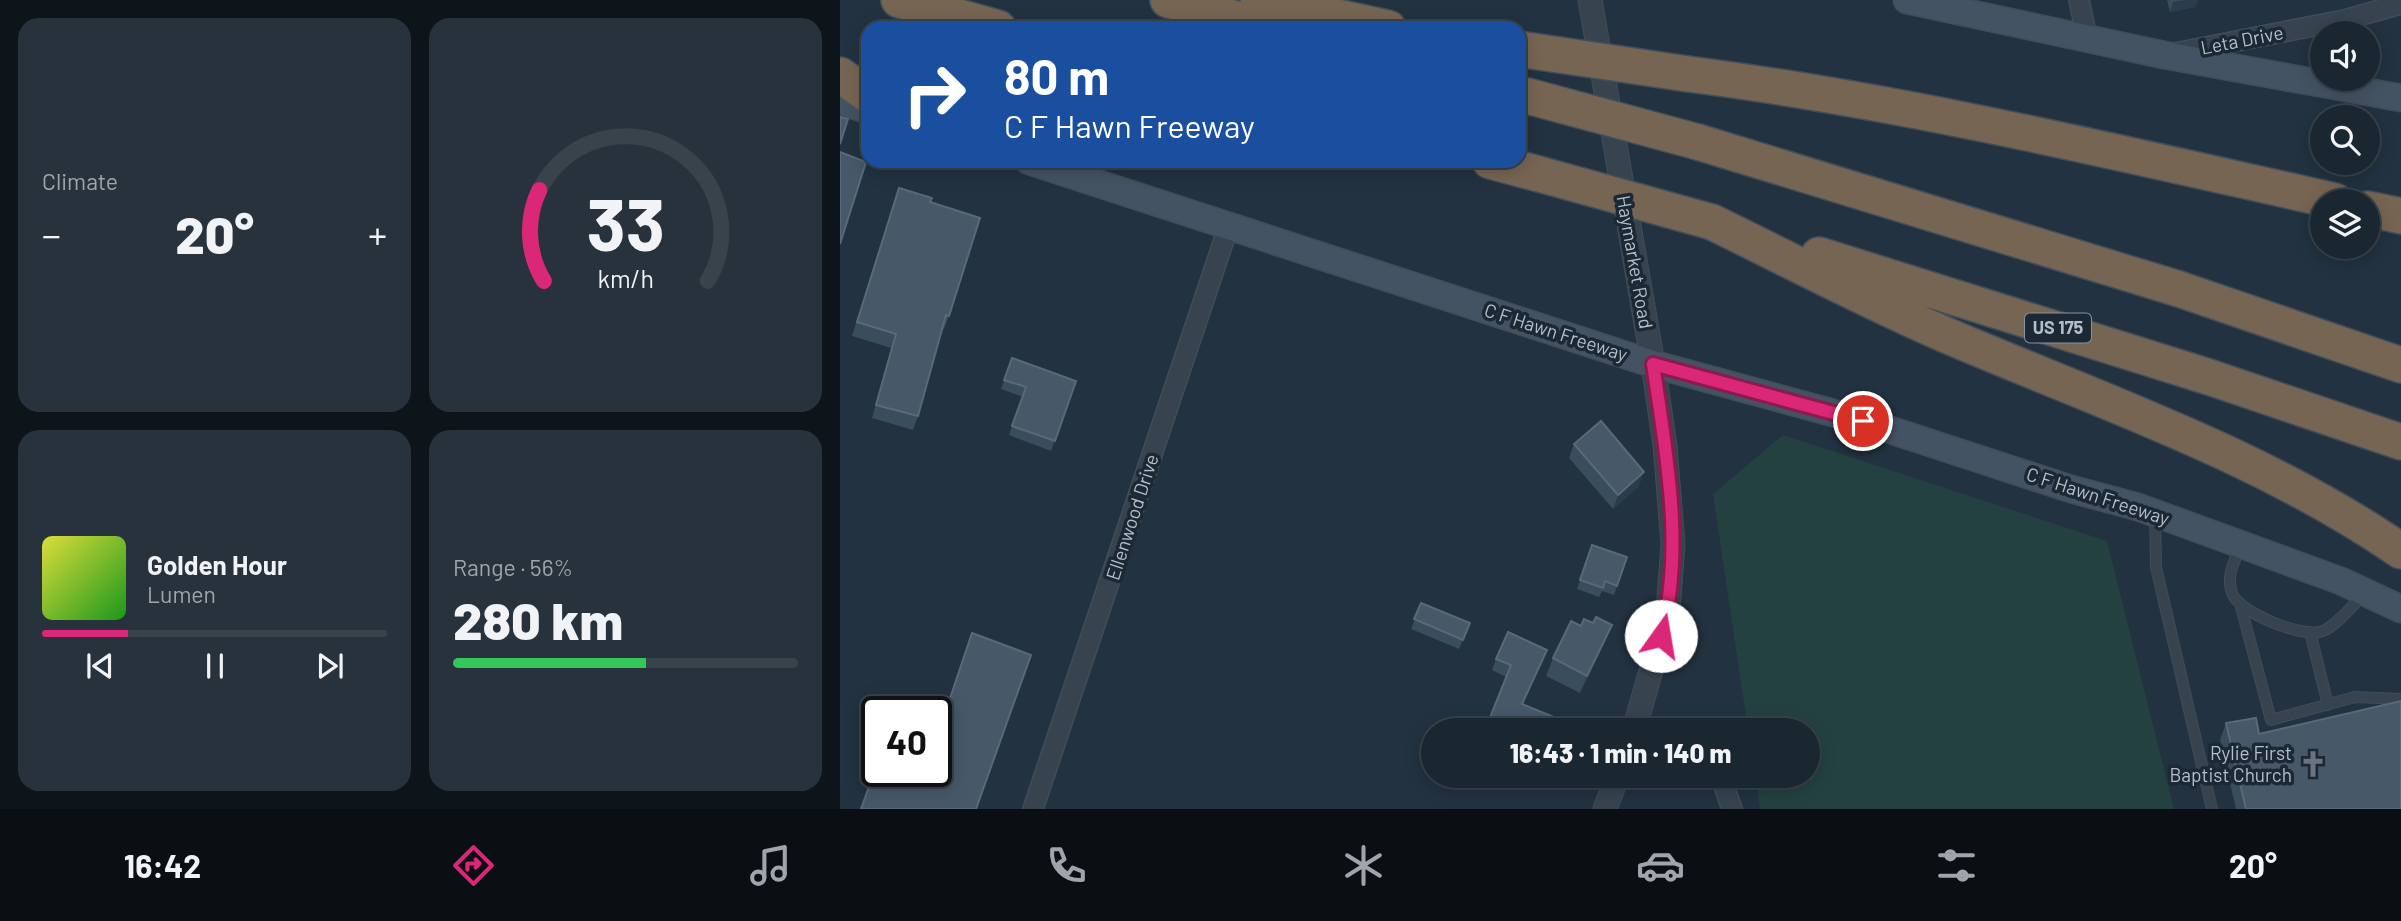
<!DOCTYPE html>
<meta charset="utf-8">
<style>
:root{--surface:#1a2630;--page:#27323c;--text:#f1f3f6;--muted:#9fa5ab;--line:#38434c;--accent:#db2777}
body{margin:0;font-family:Barlow,sans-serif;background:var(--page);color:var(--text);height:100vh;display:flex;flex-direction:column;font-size:26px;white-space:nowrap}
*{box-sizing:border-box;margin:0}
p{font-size:23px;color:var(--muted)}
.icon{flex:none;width:38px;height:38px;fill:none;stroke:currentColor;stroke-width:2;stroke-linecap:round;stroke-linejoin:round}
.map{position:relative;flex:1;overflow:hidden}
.drawer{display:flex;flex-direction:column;gap:18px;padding:18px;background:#0e151a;width:840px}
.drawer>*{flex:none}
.hud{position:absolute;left:21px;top:21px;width:665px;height:147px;border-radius:21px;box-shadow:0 4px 18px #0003,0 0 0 2px var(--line);background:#1a4fa0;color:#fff;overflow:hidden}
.buttons{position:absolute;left:1470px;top:21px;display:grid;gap:14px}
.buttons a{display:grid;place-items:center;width:70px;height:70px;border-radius:50%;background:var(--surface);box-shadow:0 4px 18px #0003,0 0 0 2px var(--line);font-size:35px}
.speed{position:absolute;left:21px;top:696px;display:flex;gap:14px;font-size:35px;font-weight:700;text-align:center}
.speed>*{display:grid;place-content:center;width:91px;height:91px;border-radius:50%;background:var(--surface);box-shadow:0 4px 18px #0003,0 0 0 2px var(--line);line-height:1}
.speed .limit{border:4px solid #111;border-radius:10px;background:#fff;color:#111}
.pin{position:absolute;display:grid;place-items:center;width:60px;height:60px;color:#fff;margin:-30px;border:4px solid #fff;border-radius:50%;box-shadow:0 2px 7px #0007}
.me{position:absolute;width:77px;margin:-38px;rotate:13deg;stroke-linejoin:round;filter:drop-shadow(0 0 5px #0008)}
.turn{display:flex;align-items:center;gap:24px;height:147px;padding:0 28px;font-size:32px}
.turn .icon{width:91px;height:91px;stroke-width:2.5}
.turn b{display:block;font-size:49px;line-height:60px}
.big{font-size:52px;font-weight:800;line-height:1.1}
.drawer .widget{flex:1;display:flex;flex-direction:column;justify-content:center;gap:10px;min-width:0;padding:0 24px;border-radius:21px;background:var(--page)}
.drawer .dial{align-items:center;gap:0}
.dial svg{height:182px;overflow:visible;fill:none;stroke:var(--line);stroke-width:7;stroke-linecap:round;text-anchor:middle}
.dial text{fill:var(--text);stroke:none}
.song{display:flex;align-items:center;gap:21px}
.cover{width:84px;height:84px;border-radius:10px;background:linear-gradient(135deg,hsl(60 70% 55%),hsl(120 70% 35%))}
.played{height:7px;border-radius:4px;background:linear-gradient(90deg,var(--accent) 25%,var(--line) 25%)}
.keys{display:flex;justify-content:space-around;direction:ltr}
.heat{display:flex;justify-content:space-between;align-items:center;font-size:38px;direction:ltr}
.charge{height:10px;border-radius:5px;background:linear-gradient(90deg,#34c759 56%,var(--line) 0)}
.drawer .tiles{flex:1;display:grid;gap:18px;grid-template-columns:repeat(2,1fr)}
.trip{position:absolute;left:581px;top:718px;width:399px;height:70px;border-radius:35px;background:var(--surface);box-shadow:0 4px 18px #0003,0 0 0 2px var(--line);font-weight:800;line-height:70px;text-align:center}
.menu{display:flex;height:112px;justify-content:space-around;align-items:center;background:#0a0f13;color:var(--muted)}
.menu .icon{width:49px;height:49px}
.menu .selected{color:var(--accent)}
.menu b{font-size:32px;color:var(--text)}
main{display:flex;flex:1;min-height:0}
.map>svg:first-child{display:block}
.green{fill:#244141}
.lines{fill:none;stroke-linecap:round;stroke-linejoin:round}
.service-casing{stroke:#404d59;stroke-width:12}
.minor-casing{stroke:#404d59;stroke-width:22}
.tertiary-casing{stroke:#404d59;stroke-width:25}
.secondary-casing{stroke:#404d59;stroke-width:29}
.motorway-casing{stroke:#424f5b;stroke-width:38}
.service{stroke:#374450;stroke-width:10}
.minor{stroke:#374450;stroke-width:19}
.tertiary{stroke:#374450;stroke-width:23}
.secondary{stroke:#445363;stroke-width:26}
.motorway{stroke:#776553;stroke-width:35}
.motorway-bridge-casing{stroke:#424f5b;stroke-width:38;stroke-linecap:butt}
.motorway-bridge{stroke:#776553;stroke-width:35}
.wall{fill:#3a4d5d}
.shaded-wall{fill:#2b3d4d}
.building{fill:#475969;stroke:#586978;stroke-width:2}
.route-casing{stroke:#8e194d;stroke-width:18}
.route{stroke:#db2777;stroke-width:12}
.labels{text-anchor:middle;stroke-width:7;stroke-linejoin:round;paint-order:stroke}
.shield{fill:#1c2935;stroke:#86929e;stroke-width:2}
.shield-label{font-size:18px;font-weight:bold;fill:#b3bfcb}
.street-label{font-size:19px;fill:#b3bfcb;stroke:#1c2935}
.poi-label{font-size:19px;fill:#b3bfcb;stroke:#1c2935;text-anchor:end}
</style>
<main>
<section class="drawer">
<div class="tiles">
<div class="widget"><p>Climate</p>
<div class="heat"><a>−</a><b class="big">20°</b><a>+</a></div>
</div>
<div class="widget dial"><svg viewBox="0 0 100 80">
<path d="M14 69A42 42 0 1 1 86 69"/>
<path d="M14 69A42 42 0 0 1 12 29" stroke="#db2777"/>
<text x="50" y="56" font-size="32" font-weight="700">33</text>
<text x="50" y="72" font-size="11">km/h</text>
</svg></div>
<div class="widget">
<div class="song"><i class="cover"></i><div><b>Golden Hour</b><p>Lumen</p></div></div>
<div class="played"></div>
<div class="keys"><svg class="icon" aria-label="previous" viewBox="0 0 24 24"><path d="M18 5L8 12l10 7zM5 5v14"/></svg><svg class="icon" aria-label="pause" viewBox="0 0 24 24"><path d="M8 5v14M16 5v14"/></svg><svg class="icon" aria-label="next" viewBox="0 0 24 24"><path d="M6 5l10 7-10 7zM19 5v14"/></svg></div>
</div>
<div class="widget"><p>Range · 56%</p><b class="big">280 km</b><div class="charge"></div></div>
</div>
</section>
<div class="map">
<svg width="1561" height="809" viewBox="0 0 1561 809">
<rect width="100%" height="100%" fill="#223240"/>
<path class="green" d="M943,435L1267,541L1334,809H920L915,775H968V730H908L873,494Z"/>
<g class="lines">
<defs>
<path id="service" d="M1315,514L1316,567L1372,809
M1400,547C1394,563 1386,576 1392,593C1399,613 1464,639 1483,631C1497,625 1513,605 1524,594
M1401,607L1431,720L1515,697L1561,699
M1470,632L1488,705"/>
<path id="minor" d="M1239,0L1247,38
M1335,53L1504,20L1561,4
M880,775L892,809
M193,809L389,225"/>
<path id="tertiary" d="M750,0L813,364L825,446L833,544L828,611L794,730
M765,809L778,775"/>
<path id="secondary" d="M1067,0L1324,55L1561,98
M0,101L28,110
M189,161L813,364L1023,421L1231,489L1298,507L1501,581L1561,609"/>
<path id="motorway" d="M59,0L158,28
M328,0L429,28
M418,0L548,28
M848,74C1067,102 1280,153 1495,201
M0,75L28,95
M858,142L1339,289L1561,365
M650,161L699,174
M1528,209L1561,216
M872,222C950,260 1027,301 1106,335C1260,401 1421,455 1561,551
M979,255L1369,377L1561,442"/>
</defs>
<use href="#service" class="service-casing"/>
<use href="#minor" class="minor-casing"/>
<use href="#tertiary" class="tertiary-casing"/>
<use href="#secondary" class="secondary-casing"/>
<use href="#motorway" class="motorway-casing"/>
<use href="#service" class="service"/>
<use href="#minor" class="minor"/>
<use href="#tertiary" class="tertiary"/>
<use href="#secondary" class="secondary"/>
<use href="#motorway" class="motorway"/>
<defs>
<path id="motorway-bridge" d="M679,49L848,74
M684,95L858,142
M699,174L872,222"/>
</defs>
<use href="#motorway-bridge" class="motorway-bridge-casing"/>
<use href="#motorway-bridge" class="motorway-bridge"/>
</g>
<path class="wall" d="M1327,0H1358L1355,7L1330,12Z
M59,188L90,202L109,316L104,329H102L78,416L73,430L32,418L51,348L12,336Z
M172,358L236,381L211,451L169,435L183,397L161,389Z
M734,444L799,486L773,509L729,458Z
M752,545L787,557L774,595L762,591L759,597L737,589Z
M581,603L630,623L619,649L571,629Z
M753,623L765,642L740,693L706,676L713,658L741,626Z
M656,659L702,661L683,704L645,730L666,677L652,670Z
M1386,723L1419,734L1561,809H1396L1380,740Z
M705,775H717L715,779Z"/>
<path class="shaded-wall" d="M1345,0H1358L1355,7L1330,12L1333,2Z
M804,472L799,486L773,509L778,495Z
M772,625L765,642L740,693L747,676Z"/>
<path class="building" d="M0,117L8,119L0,144Z
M0,152L26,162L0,244Z
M59,188L92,198L90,202L140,218L109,316L106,315L78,416L36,405L56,334L17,322Z
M172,358L236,381L215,441L172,426L186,387L164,380Z
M761,421L804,472L778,495L734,444Z
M752,545L787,557L777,586L765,581L763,588L740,580Z
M581,603L630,623L623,640L574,619Z
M756,617L772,625L747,676L713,658L731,621L741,626L744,619L753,623Z
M668,632L707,650L682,704L736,726L734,730H645L671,665L656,659Z
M132,633L191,655L136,809H21L36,767L37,772H51L82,781L85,772H96V740Z
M1561,701V809H1406L1386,723L1416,718L1419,734Z"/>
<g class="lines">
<defs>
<path id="route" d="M821,636C845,549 826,452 813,364L1023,421"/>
</defs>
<use href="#route" class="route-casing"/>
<use href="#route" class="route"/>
</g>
<defs>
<symbol id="church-bare" viewBox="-9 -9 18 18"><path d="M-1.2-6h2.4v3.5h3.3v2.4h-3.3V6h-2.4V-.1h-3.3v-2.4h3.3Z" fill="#6b7280" stroke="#1c2935" stroke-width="2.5" paint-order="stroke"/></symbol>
</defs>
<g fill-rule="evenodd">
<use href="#church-bare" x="1454" y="745" width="38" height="38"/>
</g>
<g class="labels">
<rect class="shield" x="1185" y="313.5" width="66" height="29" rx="5"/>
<g class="shield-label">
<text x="1218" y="334">US 175</text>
</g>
<g class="street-label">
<text transform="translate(1402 40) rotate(-11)" y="7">Leta Drive</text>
<text transform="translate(795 262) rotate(80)" y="7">Haymarket Road</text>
<text transform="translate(716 332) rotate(18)" y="7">C F Hawn Freeway</text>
<text transform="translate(1258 496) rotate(18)" y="7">C F Hawn Freeway</text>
<text transform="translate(292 517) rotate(-72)" y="7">Ellenwood Drive</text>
</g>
<g class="poi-label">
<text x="1452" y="760">Rylie First<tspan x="1452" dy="22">Baptist Church</tspan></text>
</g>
</g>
</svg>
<div class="buttons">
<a><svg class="icon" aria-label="sound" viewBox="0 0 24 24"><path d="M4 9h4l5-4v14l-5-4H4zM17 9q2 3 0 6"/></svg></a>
<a><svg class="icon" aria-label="search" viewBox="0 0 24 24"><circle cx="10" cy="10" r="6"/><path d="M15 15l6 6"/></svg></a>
<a><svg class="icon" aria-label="layers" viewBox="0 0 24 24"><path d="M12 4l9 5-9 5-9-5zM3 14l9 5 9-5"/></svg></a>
</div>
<div class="speed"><div class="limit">40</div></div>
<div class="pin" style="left:1023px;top:421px;background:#d93025"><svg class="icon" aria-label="arrive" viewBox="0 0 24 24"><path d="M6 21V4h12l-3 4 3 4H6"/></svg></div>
<svg class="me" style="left:821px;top:636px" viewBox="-20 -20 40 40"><circle r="19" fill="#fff"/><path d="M0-13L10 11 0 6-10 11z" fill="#db2777"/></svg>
<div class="trip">16:43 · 1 min · 140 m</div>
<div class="hud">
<div class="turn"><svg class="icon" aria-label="right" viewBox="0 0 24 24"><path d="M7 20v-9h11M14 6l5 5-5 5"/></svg><div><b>80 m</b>C F Hawn Freeway</div></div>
</div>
</div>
</main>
<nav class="menu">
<b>16:42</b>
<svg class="icon selected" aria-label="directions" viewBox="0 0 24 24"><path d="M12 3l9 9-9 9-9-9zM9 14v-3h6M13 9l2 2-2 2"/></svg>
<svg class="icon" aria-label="music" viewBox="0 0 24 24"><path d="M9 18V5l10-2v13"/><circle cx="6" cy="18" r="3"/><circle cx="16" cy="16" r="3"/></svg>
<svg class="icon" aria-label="phone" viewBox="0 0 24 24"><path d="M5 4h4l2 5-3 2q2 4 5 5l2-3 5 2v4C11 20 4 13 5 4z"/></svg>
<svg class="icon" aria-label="climate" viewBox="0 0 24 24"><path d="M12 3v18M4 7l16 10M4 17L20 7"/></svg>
<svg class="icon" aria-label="car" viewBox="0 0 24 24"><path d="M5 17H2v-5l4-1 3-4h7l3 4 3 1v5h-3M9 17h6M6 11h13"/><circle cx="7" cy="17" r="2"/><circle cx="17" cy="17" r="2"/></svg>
<svg class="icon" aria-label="filters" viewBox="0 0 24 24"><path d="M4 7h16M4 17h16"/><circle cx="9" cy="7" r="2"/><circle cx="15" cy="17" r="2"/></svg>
<b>20°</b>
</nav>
